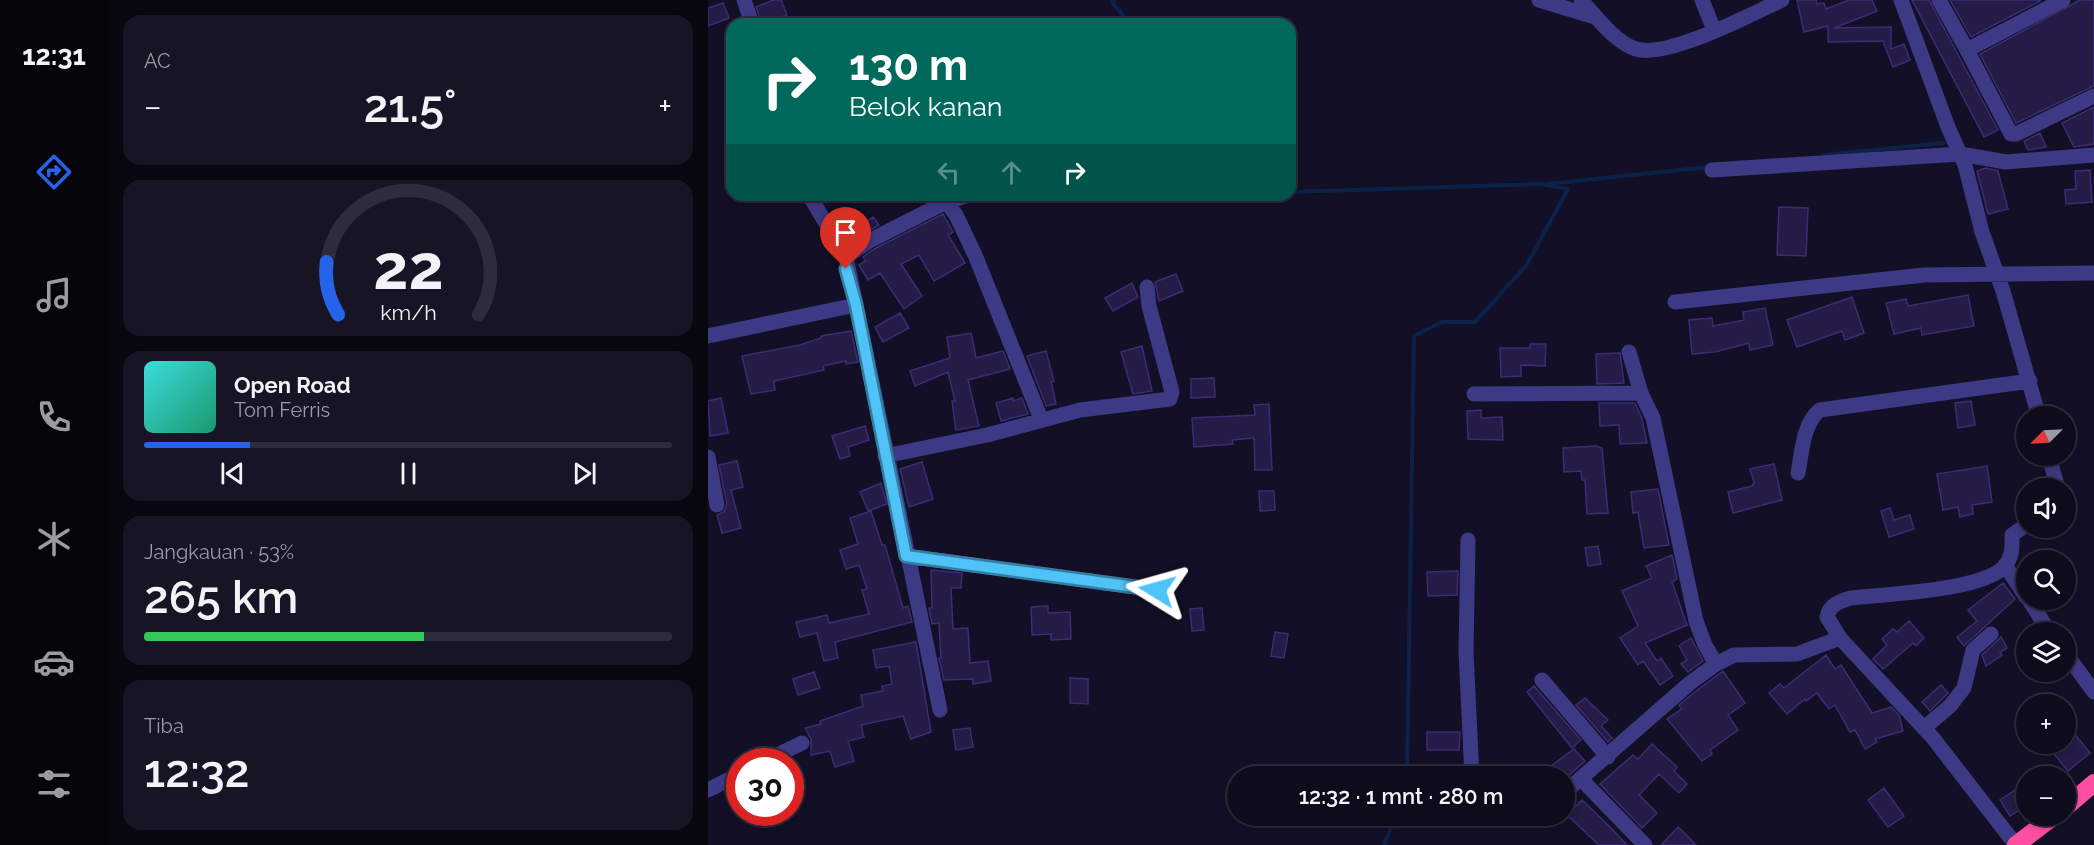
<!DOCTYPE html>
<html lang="id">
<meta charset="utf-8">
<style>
:root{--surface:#0e0b1c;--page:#171425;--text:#f1f3f6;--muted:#9b9ba3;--line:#2e2b3b;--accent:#2563eb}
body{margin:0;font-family:Raleway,sans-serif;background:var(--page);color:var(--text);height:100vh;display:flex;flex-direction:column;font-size:22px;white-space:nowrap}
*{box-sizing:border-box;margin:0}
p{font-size:20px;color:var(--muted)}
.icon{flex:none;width:33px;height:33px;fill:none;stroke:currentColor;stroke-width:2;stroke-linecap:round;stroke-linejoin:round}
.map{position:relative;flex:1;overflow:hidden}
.sheet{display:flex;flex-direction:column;gap:15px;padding:15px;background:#08060f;width:600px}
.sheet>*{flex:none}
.top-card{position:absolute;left:18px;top:18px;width:570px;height:183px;border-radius:18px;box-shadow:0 3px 9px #0003,0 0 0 2px var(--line);background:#00695c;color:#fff;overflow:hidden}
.needle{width:39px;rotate:246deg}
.controls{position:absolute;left:1308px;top:406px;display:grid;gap:12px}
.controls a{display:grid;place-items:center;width:60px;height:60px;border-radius:50%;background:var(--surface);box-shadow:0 3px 9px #0003,0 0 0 2px var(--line);font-size:30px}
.speed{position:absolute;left:18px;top:748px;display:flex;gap:12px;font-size:30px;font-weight:700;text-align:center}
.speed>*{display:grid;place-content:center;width:78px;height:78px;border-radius:50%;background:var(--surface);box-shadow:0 3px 9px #0003,0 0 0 2px var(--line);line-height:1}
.speed .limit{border:9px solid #d22;background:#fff;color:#111}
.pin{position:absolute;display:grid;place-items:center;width:51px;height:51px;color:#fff;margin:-62px -26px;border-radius:50% 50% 50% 0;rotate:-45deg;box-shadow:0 0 6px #0007}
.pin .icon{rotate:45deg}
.me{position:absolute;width:66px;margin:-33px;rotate:278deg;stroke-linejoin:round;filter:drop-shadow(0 0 4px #0008)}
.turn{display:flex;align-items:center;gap:21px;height:126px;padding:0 24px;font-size:27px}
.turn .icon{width:78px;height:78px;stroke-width:2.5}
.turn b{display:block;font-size:42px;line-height:51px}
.lanes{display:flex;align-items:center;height:57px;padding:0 24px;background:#0003;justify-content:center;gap:30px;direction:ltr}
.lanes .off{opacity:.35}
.big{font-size:45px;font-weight:600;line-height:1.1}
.sheet .card{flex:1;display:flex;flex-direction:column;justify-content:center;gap:9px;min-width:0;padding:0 21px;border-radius:18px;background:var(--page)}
.sheet .dial{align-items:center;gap:0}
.dial svg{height:156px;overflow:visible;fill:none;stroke:var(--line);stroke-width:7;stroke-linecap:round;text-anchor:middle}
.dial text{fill:var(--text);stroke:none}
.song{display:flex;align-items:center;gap:18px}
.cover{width:72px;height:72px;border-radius:9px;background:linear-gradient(135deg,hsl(180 70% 55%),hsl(160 70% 35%))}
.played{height:6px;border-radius:3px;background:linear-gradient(90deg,var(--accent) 20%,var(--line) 20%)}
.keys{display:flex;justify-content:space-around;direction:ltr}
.heat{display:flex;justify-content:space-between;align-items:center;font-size:33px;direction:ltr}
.charge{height:9px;border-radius:4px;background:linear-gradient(90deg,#34c759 53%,var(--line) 0)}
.trip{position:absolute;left:519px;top:766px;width:348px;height:60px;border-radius:30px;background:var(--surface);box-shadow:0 3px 9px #0003,0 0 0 2px var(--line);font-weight:600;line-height:60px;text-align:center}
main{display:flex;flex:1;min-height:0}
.tabs{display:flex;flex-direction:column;width:108px;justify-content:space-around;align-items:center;background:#06040b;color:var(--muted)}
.tabs .icon{width:42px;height:42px}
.tabs .on{color:var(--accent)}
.tabs b{font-size:27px;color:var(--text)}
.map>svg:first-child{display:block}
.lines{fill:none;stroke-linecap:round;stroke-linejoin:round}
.stream{stroke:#0c2248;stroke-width:4}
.building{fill:#241b47;stroke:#3b2d73;stroke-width:1.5}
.minor{stroke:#3d3a85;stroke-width:15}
.highway{stroke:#ff4fa3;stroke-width:18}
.route-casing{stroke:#337fa1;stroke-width:15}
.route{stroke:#4fc3f7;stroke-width:10}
</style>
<main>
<nav class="tabs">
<b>12:31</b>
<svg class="icon on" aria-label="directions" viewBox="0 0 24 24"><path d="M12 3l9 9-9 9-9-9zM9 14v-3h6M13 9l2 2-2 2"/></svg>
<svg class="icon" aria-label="music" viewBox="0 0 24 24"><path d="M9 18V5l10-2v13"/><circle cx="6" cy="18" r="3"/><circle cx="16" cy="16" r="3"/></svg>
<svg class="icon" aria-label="phone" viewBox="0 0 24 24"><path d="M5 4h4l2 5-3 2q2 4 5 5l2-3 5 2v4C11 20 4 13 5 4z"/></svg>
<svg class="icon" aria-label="climate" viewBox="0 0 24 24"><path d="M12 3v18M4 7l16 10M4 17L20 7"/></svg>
<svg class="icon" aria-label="car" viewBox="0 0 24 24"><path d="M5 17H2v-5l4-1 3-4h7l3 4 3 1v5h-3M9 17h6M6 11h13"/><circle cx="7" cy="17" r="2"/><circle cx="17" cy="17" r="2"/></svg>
<svg class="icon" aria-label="filters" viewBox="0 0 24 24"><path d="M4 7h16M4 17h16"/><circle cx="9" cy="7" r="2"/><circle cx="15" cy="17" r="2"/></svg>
</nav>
<section class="sheet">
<div class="card"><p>AC</p>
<div class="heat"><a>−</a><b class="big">21.5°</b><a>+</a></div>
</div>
<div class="card dial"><svg viewBox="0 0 100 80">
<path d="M14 69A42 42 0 1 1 86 69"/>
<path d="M14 69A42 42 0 0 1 8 42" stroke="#2563eb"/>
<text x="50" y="56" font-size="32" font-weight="700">22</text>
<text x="50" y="72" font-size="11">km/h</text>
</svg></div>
<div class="card">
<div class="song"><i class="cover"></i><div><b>Open Road</b><p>Tom Ferris</p></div></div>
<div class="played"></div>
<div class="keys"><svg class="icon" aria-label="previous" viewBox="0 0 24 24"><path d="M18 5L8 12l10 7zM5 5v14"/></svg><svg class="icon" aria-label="pause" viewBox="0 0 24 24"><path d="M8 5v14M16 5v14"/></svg><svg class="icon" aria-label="next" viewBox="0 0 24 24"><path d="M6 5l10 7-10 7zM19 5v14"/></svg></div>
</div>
<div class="card"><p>Jangkauan · 53%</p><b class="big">265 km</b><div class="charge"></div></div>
<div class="card"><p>Tiba</p><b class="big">12:32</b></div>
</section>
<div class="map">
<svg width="1386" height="845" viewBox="0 0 1386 845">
<rect width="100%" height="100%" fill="#130f26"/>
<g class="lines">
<path class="stream" d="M406,0L404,2L422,24
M1115,155L1236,143
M840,184L1000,167
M582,192L833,184L860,189L818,266L767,322H734L706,336L699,777
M676,845L688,816"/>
</g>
<path class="building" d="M65,0H73L79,15L54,24L48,7Z
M1089,0H1108L1109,4L1116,3L1118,9L1141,0H1164L1169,11L1126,28L1183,27V49L1196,44L1202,60L1185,67L1175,41L1120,42V26L1096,32Z
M1204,0H1221L1290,130L1276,137Z
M1242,0H1332V1L1263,37Z
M1372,0H1386V86L1308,123L1272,54Z
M15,3L21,18L0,26V8Z
M1386,107V144L1366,147L1354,123Z
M1332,133L1338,147L1320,150L1316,141Z
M1278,168L1290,171L1300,209L1280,214L1269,171Z
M1382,170L1384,202L1358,204L1357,190L1368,189L1367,171Z
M1071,207L1100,208L1098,256L1069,255Z
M235,214L245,232L240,235L257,263L226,281L211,255L193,264L214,296L196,309L172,273L160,280L151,265L158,261L155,257L166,249Z
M165,217L171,225L145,240L140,233Z
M468,274L475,291L451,301L447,282Z
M424,283L430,297L405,311L397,298Z
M1260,295L1266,326L1214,335L1213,328L1186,334L1178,303L1198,299L1200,306Z
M1144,297L1156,333L1137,340L1134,331L1089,347L1079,320Z
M1057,308L1065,345L1042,350L1041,343L1007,352L984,354L981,320L1004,318L1005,326L1036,320L1035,312Z
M192,313L201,328L175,342L167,327Z
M143,331L150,362L138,364V361L115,366L116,370L66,381L67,390L43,394L34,356L92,345L113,338V336Z
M263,333L268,358L295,351L302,369L260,380L271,426L248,430L244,401H247L240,372L207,386L202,371L242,358L239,337Z
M822,344H838L837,366L813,365V376L793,377L792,348H822Z
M434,346L444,391L425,394L413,352Z
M338,351L346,381L343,382L348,404L338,406L319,356Z
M912,353L916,383L889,384L888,354Z
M506,378L507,397L483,398V379Z
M13,398L20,433L2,436L0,401Z
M305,398V401L314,398L320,414L293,421L288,403Z
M1263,401L1267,425L1250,428L1247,403Z
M891,403H927L934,419L939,443L912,444L911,425L892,426Z
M561,404L564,470H547L546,438L524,440L525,444L486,447L484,418L547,415L546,405Z
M773,410V418L794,417L795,440L760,439L759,411Z
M157,426L161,440L140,447L142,456L132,459L124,436Z
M888,446L894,448L900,513L879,514L877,480H874L873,471L856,472L855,448Z
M29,461L35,487L23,490L33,528L14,533L9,515L16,512L19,504L11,465Z
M214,462L225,499L201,507L192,469Z
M1066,464L1074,500L1025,513L1020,492L1044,486L1046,482L1042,469Z
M1279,466L1284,502L1264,505L1265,514L1252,517L1250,507L1235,510L1229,474Z
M173,483L179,504L160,511L152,492Z
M950,489L961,545L936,548L930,512L925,513L923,492Z
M551,491H566L567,510L552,511Z
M1182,508L1186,520L1202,515L1206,529L1181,537L1173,511Z
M163,511L174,545H177L195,608L200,606L204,622L127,642L130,658L116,661L109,633L92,637L88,622L119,615L121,623L161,614L154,590L159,589L151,565L138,569L132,550L150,544L142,518Z
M890,546L893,564L880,566L877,548Z
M964,555L969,579L964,582L979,625L937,643L949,661L953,658L965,676L952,685L935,661L930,665L912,638L930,626L914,591L944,578L938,566Z
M223,570L254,573L253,588H243L245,629L260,628L262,663L280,661L283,681L265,684V679L236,680L231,658H233L231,623L224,624L221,608H224Z
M750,571L749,595L720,596L719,572Z
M1295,583L1307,599L1256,646L1249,637L1269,621L1260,610Z
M340,606V613L362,612L363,639L343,640V634L324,635L323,607Z
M494,608L496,630L484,631L482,609Z
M1201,621L1216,638L1208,646L1205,643L1175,669L1165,659L1179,645L1174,639L1185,629L1189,632Z
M567,632L580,634L576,658L563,656Z
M1293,637L1299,648L1292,652L1294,655L1278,666L1274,655Z
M983,638L995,661L980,672L973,664L979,660L971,646Z
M208,642L223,732L203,739L195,716L153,725L156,737L140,741L146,761L127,767L122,751L103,755V739L97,728L113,724L112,721L155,706L153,695L175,691L174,686L184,684L181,666L168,668L165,650Z
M1118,655L1127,669L1133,665L1164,713L1183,707L1191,715L1195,731L1167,739L1169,742L1157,749L1147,730L1142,732L1127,705L1121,709L1109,693L1098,701L1097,699L1079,714L1061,693L1072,684L1076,688Z
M1015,671L1037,703L1020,715L1030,730L1002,750L1004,754L994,761L959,719L974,709L971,705L988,691Z
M106,672L112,688L90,695L85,679Z
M362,678L380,679V704L362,703Z
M1233,685L1240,693L1222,711L1214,702Z
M826,686L873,740L864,748L819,692Z
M877,698L900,720L893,726L904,738L900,742L868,705Z
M262,728L265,747L248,750L245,730Z
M1364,731L1382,753L1360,771L1342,749L1348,744H1358V737Z
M719,732H752L751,750H719Z
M944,744L969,767L966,771L979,784L971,793L951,774L931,795L949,813L934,828L892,784L925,755L930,759Z
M866,749L877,761L859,777H828Z
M1176,788L1196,816L1180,827L1160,800Z
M1310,788L1318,806L1302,816L1292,800Z
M874,800L902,827L919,845H891L859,815Z
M970,827L988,845H953Z"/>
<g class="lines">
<path class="minor" d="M36,0L44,24
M831,0L887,17
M873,0C888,16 906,42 928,49C959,59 1043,14 1074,0
M994,0L1006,30
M1193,0L1240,127L1257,165L1274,232L1295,291L1331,417
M1231,0L1259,50
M1355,0L1259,50L1303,134H1308L1386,96
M1004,170L1252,154L1298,162L1386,155
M101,195L138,257
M261,195L238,202L248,215L267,255L333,419
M967,302L1216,275L1386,273
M148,305L138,257L161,241L238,202L234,195
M0,336L148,305L232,710
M921,352L933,393L945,418L988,621L997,645L1008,664
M766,394L933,393
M177,456L279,435L372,410L462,399L464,392L441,306L439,287
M1341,456L1350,489
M0,457L9,505
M1090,473C1094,452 1095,423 1112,410L1322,381
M760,540L758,652L764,777
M198,556L449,590
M1297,565L1318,597
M1321,600L1342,633
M1358,654L1386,692
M834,680L900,757
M1216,728L1242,706L1256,688L1265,650L1283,634
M55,762L94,743
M874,780L937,845
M0,790L32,774
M856,793L982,683L1008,664L1026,655L1089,654L1132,638
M1308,845L1225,738L1132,638L1119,617C1121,605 1132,601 1143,598C1176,594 1275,591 1297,566C1305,556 1304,547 1304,535L1318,525"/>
<path class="highway" d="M1358,807L1386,783
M1308,845L1346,816"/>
</g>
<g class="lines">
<defs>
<path id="route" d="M138,269L148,305L198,556L449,590"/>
</defs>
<use href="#route" class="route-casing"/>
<use href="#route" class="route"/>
</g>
</svg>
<div class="controls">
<a><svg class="needle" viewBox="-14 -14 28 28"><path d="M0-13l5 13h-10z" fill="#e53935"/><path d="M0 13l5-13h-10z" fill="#9b9ba3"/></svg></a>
<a><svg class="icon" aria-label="sound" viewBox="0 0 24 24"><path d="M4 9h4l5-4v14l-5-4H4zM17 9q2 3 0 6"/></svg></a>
<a><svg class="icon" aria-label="search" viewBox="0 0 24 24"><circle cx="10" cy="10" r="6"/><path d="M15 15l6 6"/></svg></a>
<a><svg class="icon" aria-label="layers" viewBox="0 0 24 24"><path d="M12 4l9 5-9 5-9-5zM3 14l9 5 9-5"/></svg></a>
<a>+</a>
<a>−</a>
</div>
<div class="speed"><div class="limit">30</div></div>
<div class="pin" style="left:138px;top:269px;background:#d93025"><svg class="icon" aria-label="arrive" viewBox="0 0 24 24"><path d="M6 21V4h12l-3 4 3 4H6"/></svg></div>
<svg class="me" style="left:449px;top:590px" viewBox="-20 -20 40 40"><path d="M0-17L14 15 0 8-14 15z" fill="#4fc3f7" stroke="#fff" stroke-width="4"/></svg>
<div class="trip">12:32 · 1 mnt · 280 m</div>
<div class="top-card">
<div class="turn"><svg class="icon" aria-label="right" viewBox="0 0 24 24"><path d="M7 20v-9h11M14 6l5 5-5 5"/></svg><div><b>130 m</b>Belok kanan</div></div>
<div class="lanes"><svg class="icon off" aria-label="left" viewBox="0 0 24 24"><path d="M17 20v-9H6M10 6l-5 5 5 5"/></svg><svg class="icon off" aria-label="ahead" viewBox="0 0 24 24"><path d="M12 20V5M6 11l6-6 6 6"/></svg><svg class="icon" aria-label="right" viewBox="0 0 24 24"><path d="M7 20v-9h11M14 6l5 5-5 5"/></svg></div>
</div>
</div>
</main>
